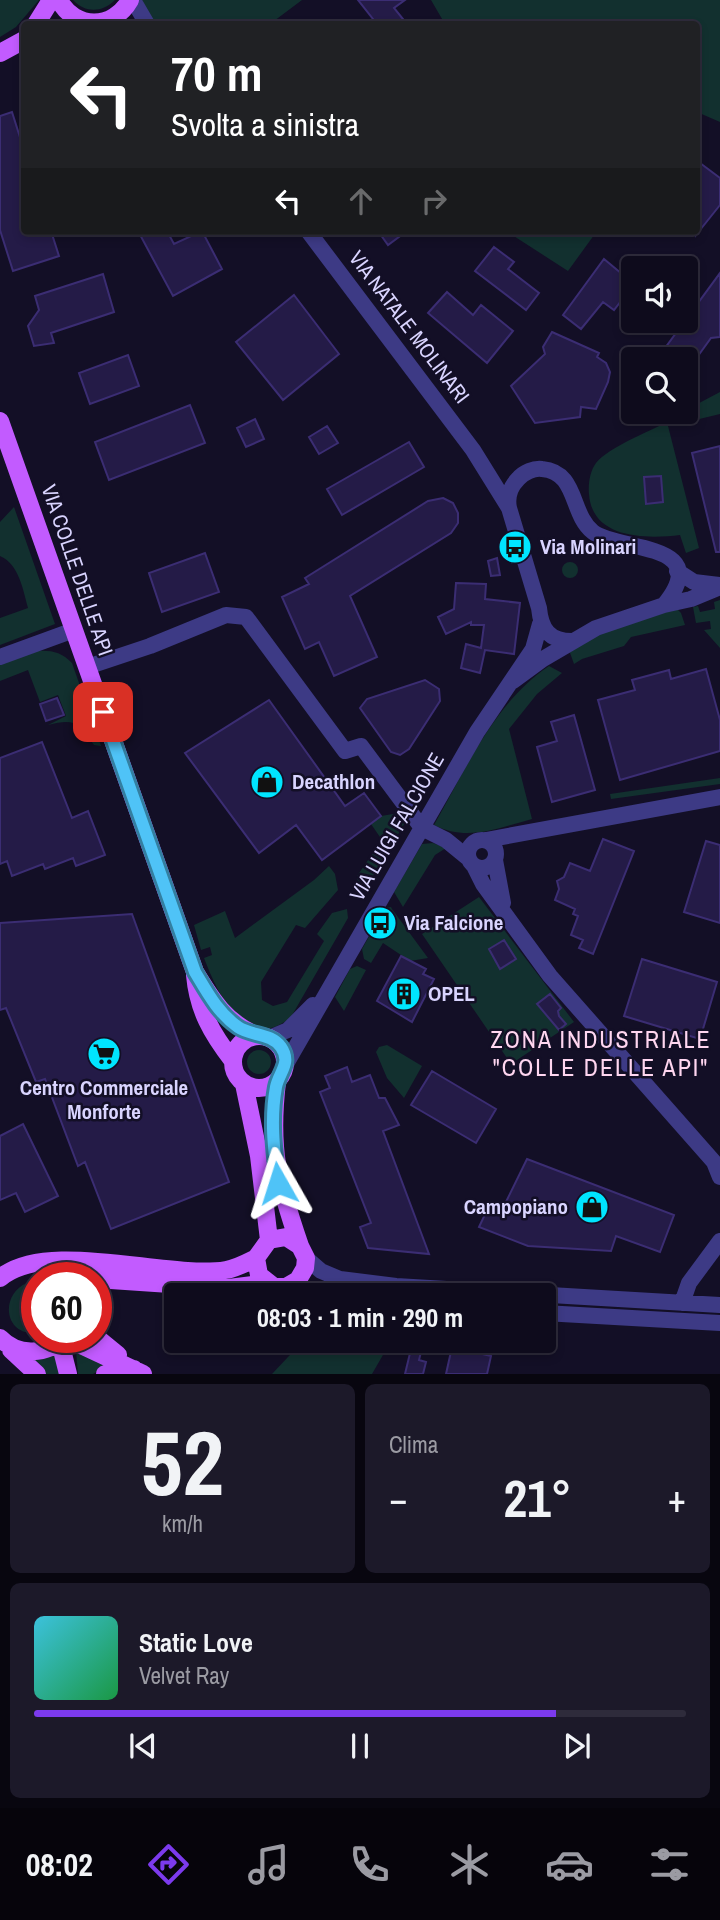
<!DOCTYPE html>
<html lang="it">
<meta charset="utf-8">
<style>
:root{--surface:#0e0b1c;--page:#1c1929;--text:#f1f3f6;--muted:#9b9ba3;--line:#2e2b3b;--accent:#7c3aed}
body{margin:0;font-family:"Archivo Narrow",sans-serif;background:var(--page);color:var(--text);height:100vh;display:flex;flex-direction:column;font-size:26px;white-space:nowrap}
*{box-sizing:border-box;margin:0}
p{font-size:23px;color:var(--muted)}
.icon{flex:none;width:38px;height:38px;fill:none;stroke:currentColor;stroke-width:2;stroke-linecap:round;stroke-linejoin:round}
.map{position:relative;height:1374px;overflow:hidden}
.drawer{display:flex;flex-direction:column;gap:10px;padding:10px;background:#08060f;flex:1}
.drawer>*{flex:none}
.banner{position:absolute;left:21px;top:21px;width:679px;height:214px;border-radius:7px;box-shadow:0 4px 10px #0003,0 0 0 2px var(--line);background:#202124;color:#fff;overflow:hidden}
.fabs{position:absolute;left:621px;top:256px;display:grid;gap:14px}
.fabs a{display:grid;place-items:center;width:77px;height:77px;border-radius:7px;background:var(--surface);box-shadow:0 4px 10px #0003,0 0 0 2px var(--line);font-size:35px}
.speed{position:absolute;left:21px;top:1262px;display:flex;gap:14px;font-size:35px;font-weight:700;text-align:center}
.speed>*{display:grid;place-content:center;width:91px;height:91px;border-radius:50%;background:var(--surface);box-shadow:0 4px 10px #0003,0 0 0 2px var(--line);line-height:1}
.speed .limit{border:10px solid #d22;background:#fff;color:#111}
.pin{position:absolute;display:grid;place-items:center;width:60px;height:60px;color:#fff;margin:-30px;border-radius:14px;box-shadow:0 4px 10px #0006}
.me{position:absolute;width:77px;margin:-38px;rotate:354deg;stroke-linejoin:round;filter:drop-shadow(0 0 5px #0008)}
.turn{display:flex;align-items:center;gap:24px;height:147px;padding:0 35px;font-size:32px}
.turn .icon{width:91px;height:91px;stroke-width:2.5}
.turn b{display:block;font-size:49px;line-height:60px}
.lanes{display:flex;align-items:center;height:66px;padding:0 35px;background:#0003;justify-content:center;gap:35px;direction:ltr}
.lanes .off{opacity:.35}
.big{font-size:52px;font-weight:800;line-height:1.1}
.drawer .card{flex:1;display:flex;flex-direction:column;justify-content:center;gap:10px;min-width:0;padding:0 24px;border-radius:10px;background:var(--page)}
.drawer .dial{align-items:center;gap:0}
.dial b{font-size:91px;line-height:1}
.song{display:flex;align-items:center;gap:21px}
.cover{width:84px;height:84px;border-radius:10px;background:linear-gradient(135deg,hsl(190 70% 55%),hsl(140 70% 35%))}
.played{height:7px;border-radius:4px;background:linear-gradient(90deg,var(--accent) 80%,var(--line) 80%)}
.keys{display:flex;justify-content:space-around;direction:ltr}
.heat{display:flex;justify-content:space-between;align-items:center;font-size:38px;direction:ltr}
.drawer .tiles{flex:1;display:grid;gap:10px;grid-template-columns:1fr 1fr}
.card:last-child{grid-column:span 2}
.trip{position:absolute;left:164px;top:1283px;width:392px;height:70px;border-radius:7px;background:var(--surface);box-shadow:0 4px 10px #0003,0 0 0 2px var(--line);font-weight:800;line-height:70px;text-align:center}
.dock{display:flex;height:112px;justify-content:space-around;align-items:center;background:#06040b;color:var(--muted)}
.dock .icon{width:49px;height:49px}
.dock .current{color:var(--accent)}
.dock b{font-size:32px;color:var(--text)}
.map>svg:first-child{display:block}
.green{fill:#12302f}
.building{fill:#241b47;stroke:#3b2d73;stroke-width:2}
.lines{fill:none;stroke-linecap:round;stroke-linejoin:round}
.minor{stroke:#3d3a85;stroke-width:16}
.major{stroke:#c25bff;stroke-width:18}
.route-casing{stroke:#337fa1;stroke-width:18}
.route{stroke:#4fc3f7;stroke-width:12}
.labels{text-anchor:middle;stroke-width:5;stroke-linejoin:round;paint-order:stroke}
.street-label{font-size:21px;fill:#d9d4ff;stroke:#130f26}
.poi-label{font-size:21px;font-weight:bold;fill:#d9d4ff;stroke:#130f26;text-anchor:start}
.quarter-label{font-size:24px;letter-spacing:2px;fill:#ffd6f0;stroke:#130f26}
</style>
<div class="map">
<svg width="720" height="1374" viewBox="0 0 720 1374">
<rect width="100%" height="100%" fill="#130f26"/>
<path class="green" d="M0,0H39L16,27L0,37Z
M73,0H115C102,13 85,13 73,0Z
M142,0H302L270,24H152Z
M431,0H720V122L697,112L696,24H445Z
M506,231H597L568,271Z
M720,392V414L687,422L686,410Z
M667,422L699,548L686,553L680,535C646,539 592,539 589,494C588,484 590,471 596,463C609,447 648,432 667,422Z
M14,507L55,624L0,645V618L28,608C23,590 19,564 0,556V522Z
M562 570a8 8 0 1 1 16 0a8 8 0 1 1-16 0Z
M720,600V648L704,630L711,629L710,621L696,623L693,607L698,606L700,612L715,609L714,602Z
M677,609L681,613L685,625L631,637L624,646L582,659L574,664L569,650C601,629 640,619 677,609Z
M36,651C52,650 61,652 72,663L101,746L94,745C79,723 75,718 48,725L66,716L58,695L40,702L28,670L0,681V665Z
M549,666L562,673L537,694L509,729L532,819C498,828 467,842 434,825C466,769 493,704 549,666Z
M720,778V784L611,799L610,794Z
M399,813L406,821L360,898L357,876L382,840L371,824L381,816Z
M433,843L446,848L435,855L403,907L394,892L422,844Z
M329,866L335,874L338,890L305,928L296,925L261,982L262,1000L273,1006L287,1002L324,941L317,934L332,913L347,909L348,918L291,1017C245,1055 218,994 204,958L212,955L210,947L201,950L194,925L225,911L235,938L314,880Z
M479,897L574,1022L511,1064L422,934Z
M391,907L392,909L428,958L410,961L383,943L371,963L364,959L362,949L385,908Z
M357,966L366,970L344,1011L335,997L350,969Z
M387,1045L422,1066L404,1098L387,1078L376,1052L379,1047Z
M247 1062a12 12 0 1 1 24 0a12 12 0 1 1-24 0Z
M27,1283H37V1302H28L24,1309L28,1316H37V1333C3,1336 0,1294 27,1283Z
M304,1340H391V1341L372,1374H272Z
M76,1351L107,1366L93,1374H78Z
M54,1353L62,1374H45L30,1359Z"/>
<path class="building" d="M358,0H405L394,8L407,24H377Z
M12,112L24,150V231H51L59,256L13,271L0,230V116Z
M696,160L720,178V205L696,235Z
M138,231H167L174,244L202,231L222,269L173,296Z
M378,231H407L388,245Z
M494,247L514,262L508,269L539,293L526,310L475,271Z
M604,259L634,284L614,310L603,302L581,329L563,315Z
M720,273V337L711,338L698,356L689,350L683,359H657Z
M103,274L114,312L51,333L54,343L34,346L28,326L39,310L35,296Z
M447,292L473,315L481,305L513,331L487,363L428,313Z
M294,295L339,354L283,400L236,342Z
M552,332L599,353L597,357L606,363L610,372L608,382L596,409L581,407L580,417L535,423L511,386L545,354L543,347Z
M128,355L139,386L90,404L79,373Z
M190,405L205,443L109,480L95,442Z
M255,419L264,439L246,447L237,428Z
M327,426L338,443L319,454L309,437Z
M409,442L424,467L342,515L327,489Z
M720,446V552H716L692,453Z
M661,476L663,502L646,504L644,477Z
M443,498L453,503L458,513V523L451,533L350,596L377,657L334,676L319,642L305,649L282,597L309,584L305,578L428,501Z
M205,553L219,592L162,612L149,573Z
M497,558L500,575L491,576L488,561Z
M456,583L486,584L485,599L520,603L514,654L485,650L480,673L461,668L466,644L481,648L484,625H471V622L446,634L438,617L454,609Z
M706,669L720,720V751L620,780L598,700L635,690L632,680L669,670L671,679Z
M425,680L439,689L440,701L409,749L400,755L391,752L360,708L367,699Z
M57,698L64,715L46,721L40,704Z
M269,700L345,806L364,793L381,816L322,860L296,825L259,853L185,753Z
M574,715L595,790L552,802L537,747L557,741L551,722Z
M42,742L72,818L88,811L105,855L76,866L73,858L45,869L43,864L12,876L7,861L0,864V758Z
M603,839L634,851L593,954L579,948L583,940L571,935L578,916L573,914L575,909L555,900L559,889L557,881L564,877L570,863L590,871Z
M706,841L720,845V923L684,912Z
M132,914L229,1182L111,1229L85,1162L78,1166L45,1079L36,1082L6,1008L0,1010V923Z
M504,940L516,959L500,969L489,949Z
M401,956L426,969L423,974L434,979L412,1022L377,1001Z
M642,959L717,982L700,1039L624,1016Z
M550,994L561,1008L558,1011L559,1016L566,1024L559,1030L537,1004Z
M347,1067L352,1082L370,1075L379,1098H385L399,1125L383,1131L429,1254L368,1248L360,1227L371,1223L320,1092L330,1088L325,1076Z
M432,1071L496,1109L476,1143L411,1105Z
M23,1124L58,1196L25,1212L16,1193L0,1200V1136Z
M527,1159L674,1215L660,1252L616,1236L611,1251L528,1246L479,1227L489,1206L501,1212Z
M452,1347L491,1356L487,1374H446Z
M411,1349L421,1352L419,1360L426,1362L423,1374H405Z"/>
<g class="lines">
<path class="minor" d="M133,0L147,24
M308,231L473,450L509,508
M677,571L694,582L720,585
M664,605L691,599L720,587
M0,657L74,630
M87,667L150,646L226,615L246,617L345,751L361,746L422,828L446,840L468,858
M513,681L543,659L596,628L664,605C716,541 618,552 593,532C570,514 578,472 542,469C534,468 524,472 518,479C510,487 507,498 509,508L539,608C541,629 549,641 572,641
M468 854a14 14 0 1 1 28 0a14 14 0 1 1-28 0Z
M486,840L720,797
M495,860L503,903
M474,866L483,884L550,976L714,1162L720,1177
M269,1038L288,1030L313,1005
M286,1064L477,732L533,649L540,624
M306,1258L321,1271L340,1279L396,1286L720,1305
M286,1287L326,1295
M682,1303L689,1283L720,1241
M544,1313L720,1323"/>
<path class="major" d="M59,0C75,30 113,30 130,0
M36,24L51,0
M0,53L24,40
M0,421L195,972C212,1000 226,1023 258,1036
M195,975C198,1010 212,1034 233,1061
M233 1062a26 26 0 1 1 52 0a26 26 0 1 1-52 0Z
M277,1082C269,1150 278,1182 300,1246
M244,1084L259,1156L269,1240
M0,1278C48,1238 168,1280 226,1270C237,1268 246,1263 256,1258
M96,1279L229,1288L253,1285L286,1287L298,1280L305,1268L306,1258L300,1246L286,1237L269,1240L256,1258L259,1275L273,1286
M64,1337L143,1374
M96,1337L118,1355
M0,1338C18,1357 47,1355 65,1337
M60,1342L68,1374
M11,1350L37,1374
M105,1374L134,1369"/>
</g>
<g class="lines">
<defs>
<path id="route" d="M103,712L195,972C207,992 218,1013 238,1027C251,1036 271,1033 281,1047C292,1063 279,1072 276,1087C270,1120 274,1150 278,1183"/>
</defs>
<use href="#route" class="route-casing"/>
<use href="#route" class="route"/>
</g>
<defs>
<symbol id="bus-disc" viewBox="-11 -11 22 22"><circle r="9.5" fill="#00e5ff" stroke="#130f26"/><path d="M-5-6H5V4H4V6H2V4H-2V6H-4V4H-5ZM-3.5-4V0h7V-4ZM-3.5 1.2v1.5H-2V1.2ZM2 1.2v1.5H3.5V1.2Z" fill="#111"/></symbol>
<symbol id="shop-disc" viewBox="-11 -11 22 22"><circle r="9.5" fill="#00e5ff" stroke="#130f26"/><path d="M-5-2.5h2.3a2.7 3.5 0 0 1 5.4 0H5L5.5 6h-11ZM-1.5-2.5h3a1.5 2.3 0 0 0-3 0Z" fill="#111"/></symbol>
<symbol id="building-disc" viewBox="-11 -11 22 22"><circle r="9.5" fill="#00e5ff" stroke="#130f26"/><path d="M-4-6H4V6H1V3H-1V6H-4ZM-2.5-4.3h1.7v1.8h-1.7ZM.8-4.3h1.7v1.8H.8ZM-2.5-1h1.7V.8h-1.7ZM.8-1h1.7V.8H.8Z" fill="#111"/></symbol>
<symbol id="supermarket-disc" viewBox="-11 -11 22 22"><circle r="9.5" fill="#00e5ff" stroke="#130f26"/><path d="M-6-5.5h2.5l.6 2H6L4.5 2H-2.5L-4.4-4H-6ZM-1.5 3.2a1.3 1.3 0 1 0 .1 0ZM3 3.2a1.3 1.3 0 1 0 .1 0Z" fill="#111"/></symbol>
</defs>
<g fill-rule="evenodd">
<use href="#bus-disc" x="496" y="528" width="38" height="38"/>
<use href="#shop-disc" x="248" y="763" width="38" height="38"/>
<use href="#bus-disc" x="361" y="904" width="38" height="38"/>
<use href="#building-disc" x="385" y="975" width="38" height="38"/>
<use href="#supermarket-disc" x="85" y="1035" width="38" height="38"/>
<use href="#shop-disc" x="573" y="1188" width="38" height="38"/>
</g>
<g class="labels">
<g class="street-label">
<text transform="translate(409 327) rotate(53)" y="7">VIA NATALE MOLINARI</text>
<text transform="translate(77 570) rotate(71)" y="7">VIA COLLE DELLE API</text>
<text transform="translate(397 827) rotate(-60)" y="7">VIA LUIGI FALCIONE</text>
</g>
<g class="poi-label">
<text x="540" y="554">Via Molinari</text>
<text x="292" y="789">Decathlon</text>
<text x="404" y="930">Via Falcione</text>
<text x="428" y="1001">OPEL</text>
<text x="104" y="1095" text-anchor="middle">Centro Commerciale<tspan x="104" dy="24">Monforte</tspan></text>
<text x="568" y="1214" text-anchor="end">Campopiano</text>
</g>
<g class="quarter-label">
<text x="601" y="1048">ZONA INDUSTRIALE<tspan x="601" dy="28">"COLLE DELLE API"</tspan></text>
</g>
</g>
</svg>
<div class="fabs">
<a><svg class="icon" aria-label="sound" viewBox="0 0 24 24"><path d="M4 9h4l5-4v14l-5-4H4zM17 9q2 3 0 6"/></svg></a>
<a><svg class="icon" aria-label="search" viewBox="0 0 24 24"><circle cx="10" cy="10" r="6"/><path d="M15 15l6 6"/></svg></a>
</div>
<div class="speed"><div class="limit">60</div></div>
<div class="pin" style="left:103px;top:712px;background:#d93025"><svg class="icon" aria-label="arrive" viewBox="0 0 24 24"><path d="M6 21V4h12l-3 4 3 4H6"/></svg></div>
<svg class="me" style="left:278px;top:1183px" viewBox="-20 -20 40 40"><path d="M0-17L14 15 0 8-14 15z" fill="#4fc3f7" stroke="#fff" stroke-width="4"/></svg>
<div class="trip">08:03 · 1 min · 290 m</div>
<div class="banner">
<div class="turn"><svg class="icon" aria-label="left" viewBox="0 0 24 24"><path d="M17 20v-9H6M10 6l-5 5 5 5"/></svg><div><b>70 m</b>Svolta a sinistra</div></div>
<div class="lanes"><svg class="icon" aria-label="left" viewBox="0 0 24 24"><path d="M17 20v-9H6M10 6l-5 5 5 5"/></svg><svg class="icon off" aria-label="ahead" viewBox="0 0 24 24"><path d="M12 20V5M6 11l6-6 6 6"/></svg><svg class="icon off" aria-label="right" viewBox="0 0 24 24"><path d="M7 20v-9h11M14 6l5 5-5 5"/></svg></div>
</div>
</div>
<section class="drawer">
<div class="tiles">
<div class="card dial"><b>52</b><p>km/h</p></div>
<div class="card"><p>Clima</p>
<div class="heat"><a>−</a><b class="big">21°</b><a>+</a></div>
</div>
<div class="card">
<div class="song"><i class="cover"></i><div><b>Static Love</b><p>Velvet Ray</p></div></div>
<div class="played"></div>
<div class="keys"><svg class="icon" aria-label="previous" viewBox="0 0 24 24"><path d="M18 5L8 12l10 7zM5 5v14"/></svg><svg class="icon" aria-label="pause" viewBox="0 0 24 24"><path d="M8 5v14M16 5v14"/></svg><svg class="icon" aria-label="next" viewBox="0 0 24 24"><path d="M6 5l10 7-10 7zM19 5v14"/></svg></div>
</div>
</div>
</section>
<nav class="dock">
<b>08:02</b>
<svg class="icon current" aria-label="directions" viewBox="0 0 24 24"><path d="M12 3l9 9-9 9-9-9zM9 14v-3h6M13 9l2 2-2 2"/></svg>
<svg class="icon" aria-label="music" viewBox="0 0 24 24"><path d="M9 18V5l10-2v13"/><circle cx="6" cy="18" r="3"/><circle cx="16" cy="16" r="3"/></svg>
<svg class="icon" aria-label="phone" viewBox="0 0 24 24"><path d="M5 4h4l2 5-3 2q2 4 5 5l2-3 5 2v4C11 20 4 13 5 4z"/></svg>
<svg class="icon" aria-label="climate" viewBox="0 0 24 24"><path d="M12 3v18M4 7l16 10M4 17L20 7"/></svg>
<svg class="icon" aria-label="car" viewBox="0 0 24 24"><path d="M5 17H2v-5l4-1 3-4h7l3 4 3 1v5h-3M9 17h6M6 11h13"/><circle cx="7" cy="17" r="2"/><circle cx="17" cy="17" r="2"/></svg>
<svg class="icon" aria-label="filters" viewBox="0 0 24 24"><path d="M4 7h16M4 17h16"/><circle cx="9" cy="7" r="2"/><circle cx="15" cy="17" r="2"/></svg>
</nav>
